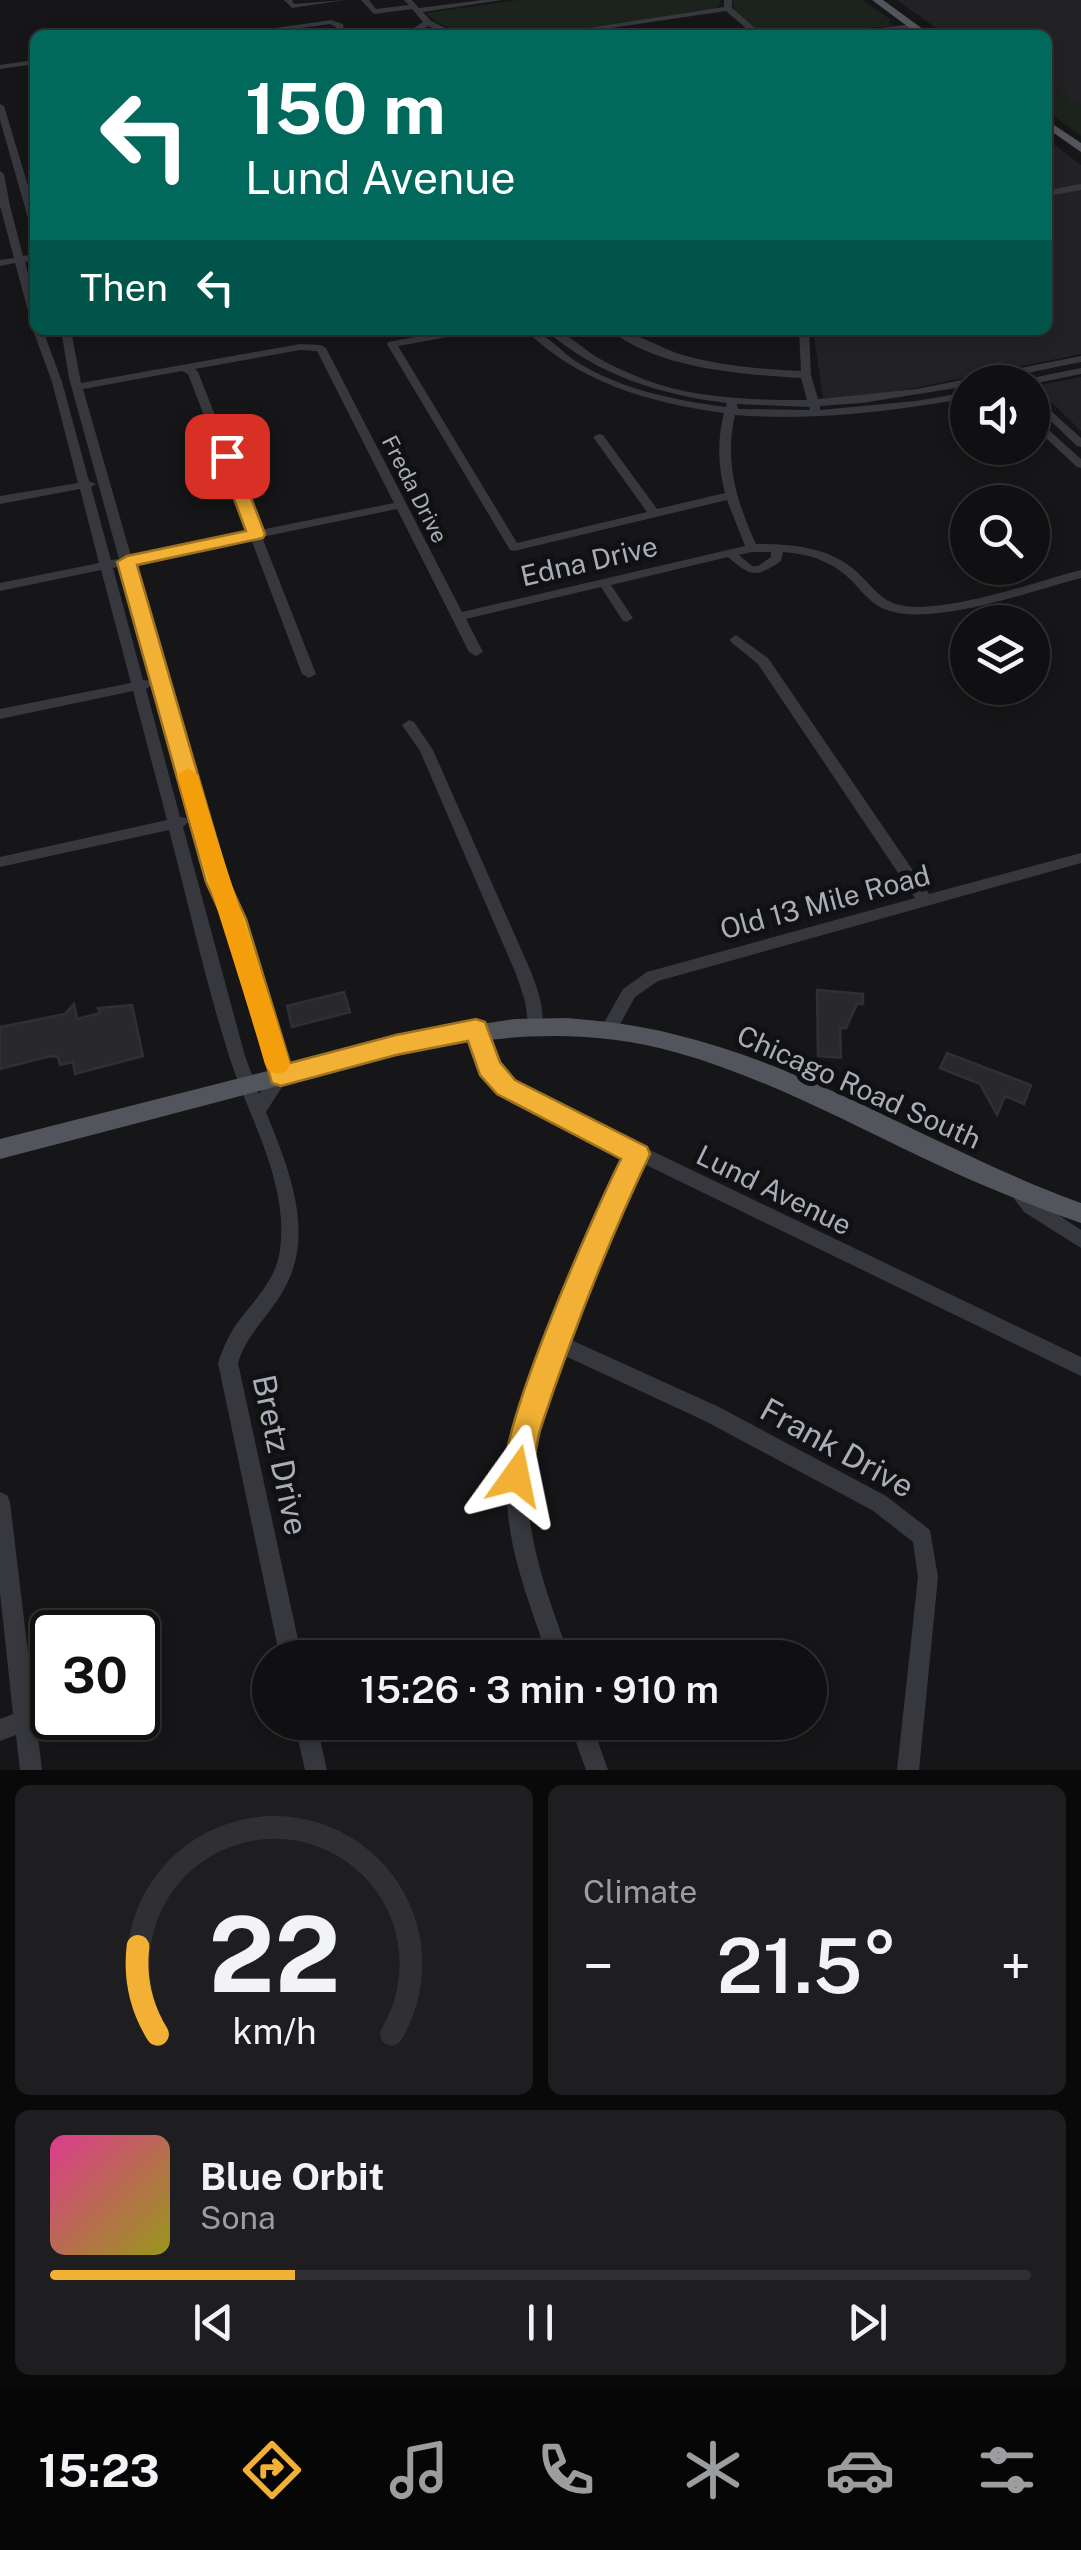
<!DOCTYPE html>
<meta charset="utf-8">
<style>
:root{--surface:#101012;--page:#1e1e20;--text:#f1f3f6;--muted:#9c9d9f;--line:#303032;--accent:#f2b134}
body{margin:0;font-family:"Public Sans",sans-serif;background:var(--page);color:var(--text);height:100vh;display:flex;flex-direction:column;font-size:38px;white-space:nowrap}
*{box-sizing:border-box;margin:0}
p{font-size:32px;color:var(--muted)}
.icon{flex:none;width:55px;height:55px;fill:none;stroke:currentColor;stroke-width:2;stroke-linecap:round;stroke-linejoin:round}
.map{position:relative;height:1770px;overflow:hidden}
.sheet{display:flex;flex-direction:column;gap:15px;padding:15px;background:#09090a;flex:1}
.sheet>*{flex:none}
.hud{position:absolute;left:30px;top:30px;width:1022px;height:305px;border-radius:15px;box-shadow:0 5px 15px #0003,0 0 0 2px var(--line);background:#00695c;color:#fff;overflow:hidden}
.controls{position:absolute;left:950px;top:365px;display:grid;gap:20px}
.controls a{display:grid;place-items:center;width:100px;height:100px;border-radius:50%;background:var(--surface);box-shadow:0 5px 15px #0003,0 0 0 2px var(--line);font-size:50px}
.speed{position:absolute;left:30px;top:1610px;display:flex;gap:20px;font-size:50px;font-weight:700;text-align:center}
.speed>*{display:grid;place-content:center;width:130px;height:130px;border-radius:50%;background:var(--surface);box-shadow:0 5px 15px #0003,0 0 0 2px var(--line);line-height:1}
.speed .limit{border:5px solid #111;border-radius:15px;background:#fff;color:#111}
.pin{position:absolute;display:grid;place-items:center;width:85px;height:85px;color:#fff;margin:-42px;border-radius:20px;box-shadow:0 5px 15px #0006}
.me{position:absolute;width:110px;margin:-55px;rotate:12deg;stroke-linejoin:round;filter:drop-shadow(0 0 8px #0008)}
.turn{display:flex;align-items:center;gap:35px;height:210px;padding:0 50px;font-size:45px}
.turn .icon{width:130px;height:130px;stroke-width:2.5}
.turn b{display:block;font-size:70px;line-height:85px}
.then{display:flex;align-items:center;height:95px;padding:0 50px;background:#0003;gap:20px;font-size:38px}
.big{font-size:75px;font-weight:600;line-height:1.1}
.sheet .tile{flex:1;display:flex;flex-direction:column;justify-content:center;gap:15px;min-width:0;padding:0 35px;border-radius:15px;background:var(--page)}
.sheet .dial{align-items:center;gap:0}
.dial svg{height:260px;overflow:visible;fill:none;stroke:var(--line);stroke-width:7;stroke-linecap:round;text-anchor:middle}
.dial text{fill:var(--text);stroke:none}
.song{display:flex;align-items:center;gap:30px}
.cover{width:120px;height:120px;border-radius:15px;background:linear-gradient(135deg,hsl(330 70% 55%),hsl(60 70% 35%))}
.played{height:10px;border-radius:5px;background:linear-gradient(90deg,var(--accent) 25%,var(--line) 25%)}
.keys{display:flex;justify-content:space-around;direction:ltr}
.heat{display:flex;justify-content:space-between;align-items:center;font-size:55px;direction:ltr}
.sheet .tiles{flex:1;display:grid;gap:15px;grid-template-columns:1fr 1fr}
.tile:last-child{grid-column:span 2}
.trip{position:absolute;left:252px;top:1640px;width:575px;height:100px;border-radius:50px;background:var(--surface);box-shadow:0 5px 15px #0003,0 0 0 2px var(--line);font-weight:600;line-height:100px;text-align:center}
.tabs{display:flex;height:160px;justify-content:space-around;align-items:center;background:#060607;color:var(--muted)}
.tabs .icon{width:70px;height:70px}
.tabs .active{color:var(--accent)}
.tabs b{font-size:45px;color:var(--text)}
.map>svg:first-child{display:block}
.built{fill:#222225}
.green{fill:#1c231d}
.building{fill:#29292c;stroke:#303034;stroke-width:2.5}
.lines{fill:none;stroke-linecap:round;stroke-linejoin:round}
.minor{fill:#37383d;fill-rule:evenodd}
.major{fill:#53555c;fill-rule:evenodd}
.route{fill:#f2b134;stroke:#9d7322;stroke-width:2.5}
.slow{fill:#f59e0b}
.labels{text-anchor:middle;stroke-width:10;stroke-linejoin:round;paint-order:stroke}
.far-street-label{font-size:22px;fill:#a8adb8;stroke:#111113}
.street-label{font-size:28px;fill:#a8adb8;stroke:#111113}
.near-street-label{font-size:32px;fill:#a8adb8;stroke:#111113}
</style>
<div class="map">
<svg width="1081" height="1770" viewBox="0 0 1081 1770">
<rect width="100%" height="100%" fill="#161618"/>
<path class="built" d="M897,0H1081V132L1048,108V35H946Z
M1048,140L1081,165V354L894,392L823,398L813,330H1048Z
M1081,377V431L1035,386Z"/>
<path class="green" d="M518,0H719L721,3L715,9C650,14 470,63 426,13Z
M732,0H863L891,20L888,22L893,26L763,35L735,11Z
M1048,82L1081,105V136L1048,112Z"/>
<path class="building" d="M817,990L863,994V1004H857L846,1028H840L841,1058L818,1056Z
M344,992L350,1012L292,1027L287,1006Z
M74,1004L77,1019L100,1013L98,1008L132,1005L143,1056L75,1074L73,1062L60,1065L58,1057L50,1056L0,1069V1027L65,1014Z
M947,1053L1031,1085L1024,1104L1005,1096L997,1115L980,1084L940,1068Z"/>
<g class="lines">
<path class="minor" d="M284,0H292L294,4L345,0L292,8Z
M361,0H369L376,9L409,5L404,0H412L419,8L482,0H502L423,12L431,21L460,35H449L428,26L413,35H403L423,22L412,9L374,14Z
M724,0H732V8L763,35H754L726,11L563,35H543L724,7Z
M331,20L343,24L344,35H336V27L330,24L250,35H228Z
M912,24L915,28L853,35H829Z
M35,60V64L0,69V65Z
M0,104L4,106L35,209V228L30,225L0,120Z
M0,171L4,174L10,206L23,256L35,254V260L25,262L35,299V321L30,318L15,263L0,266V260L14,258L0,206Z
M1081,184V190L1048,196V190Z
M34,328L35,330H43L62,382L89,481L96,484L91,487L111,560L119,559L69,378L61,330H71L81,383L300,344L321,345L326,348L462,612L745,546L727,500L514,551L510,550L387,344L388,342L453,330H475L470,333L398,346L517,543L647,512L593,437L599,434L603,435L657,509L725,493C718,466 717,440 724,413C650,403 580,383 525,330C546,330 559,351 577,362C622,390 674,400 726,407L727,403C661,395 596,375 546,330C567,330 582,349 600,359C614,367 629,373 643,379C695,399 753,400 807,400L801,378C738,374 661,369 609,330C634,330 659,348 683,355C721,366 761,369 801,371L799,330H809L811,375L818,399L917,389L1081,356V362L982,382H968V386L862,403L820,406V410L916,401L968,392V398C890,412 813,421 735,415C724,461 737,503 756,544C792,544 831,547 858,573C869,583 878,597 893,603C934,619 1037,581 1081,570V578C1033,590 928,630 882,608C870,602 862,592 853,582C834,562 810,554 783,552L781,561C756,578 751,577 728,557L611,585L633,618L627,622L623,621L601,587L466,619L483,652L476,656L469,652L397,509L262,537L316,674L309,678L302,674L251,539L133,563L221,871L243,919L289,1076L266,1112C288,1167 317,1234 283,1291C269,1316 246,1335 238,1363L302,1658H280L218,1363C223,1348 229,1334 238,1322C255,1299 276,1280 280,1250C289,1184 250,1120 230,1059C206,984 189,906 169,830L0,867V857L167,820L133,691L0,719V709L131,683L101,570L0,591V583L99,563L80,489L0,504V496L78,483L52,382L33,330ZM300,350L317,351L394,503L260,530L198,372L195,369ZM182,371L188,374L249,532L131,556L83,389ZM737,404L809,407L810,410L738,409ZM752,552H771V557L758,566H752L739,555ZM121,566L207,871L227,919L272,1075L259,1094L245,1056L183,827L188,822L186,818L180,817L146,689L154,684L152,681L143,680L113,568Z
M684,330H696L688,335L684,334Z
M1081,368V374L1032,384L1022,382L1027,379Z
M1032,394L1081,438V447L1077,446L1032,403Z
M1032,415L1081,459V468L1077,467L1032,425Z
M736,635L768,658L929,894L1081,853V863L658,981L635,997L614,1035L608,1037L602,1035L600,1030L623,989L647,972L915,898L758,664L731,642L730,639Z
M409,720L414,722L433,750L532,974C538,992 546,1011 541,1030L535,1032L529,1030L525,1001L516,974L420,751L402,725Z
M476,1022L482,1024L484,1029L496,1064L523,1089L1081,1357V1376L642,1163L616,1213L569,1339L719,1407L886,1496L930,1530L938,1577L919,1770H897L918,1577L913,1542L872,1510L705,1421L563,1355C554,1380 543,1404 536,1429C512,1507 544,1585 570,1658H548C530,1604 507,1550 507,1493C508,1472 511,1451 515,1431L599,1212L627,1156L511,1099L483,1073L468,1029L470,1024Z
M1015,1180L1021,1183L1036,1200L1081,1230V1248L1024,1212L1006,1188L1009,1183Z
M0,1492L7,1495L10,1502L42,1770H20L16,1735L0,1741V1719L13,1714L0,1593Z
M294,1722H316L327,1770H305Z
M569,1722H591L608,1770H586Z"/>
<path class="major" d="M872,0H883L931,35H919Z
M1048,121L1081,143V152L1048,129Z
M567,1018C603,1021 638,1025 673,1034C816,1068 943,1153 1081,1203V1223C1026,1204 973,1182 921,1157C841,1119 763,1077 678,1053C533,1011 388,1056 248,1094C166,1116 83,1137 0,1159V1139L413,1034L515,1019Z"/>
</g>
<path class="route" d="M227,450L235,456L265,534L263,538L137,565L229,882L246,919L290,1063L396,1035L476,1019L485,1022L500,1062L515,1080L647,1147L650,1154C608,1242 572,1334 541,1427C535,1446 535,1467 527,1486L516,1491L506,1486C489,1446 597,1207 621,1159L497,1094L480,1075L468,1041L396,1055L281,1086L272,1083L223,919L206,882L117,562L127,556L246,531L218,456Z"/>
<path class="slow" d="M188,768L198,775C226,873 261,967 290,1064L287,1071L278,1074L269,1071L265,1064C237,967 204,873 177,775Z"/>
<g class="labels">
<g class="far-street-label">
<text transform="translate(415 489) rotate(63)" y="8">Freda Drive</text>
</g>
<g class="street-label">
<text transform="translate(589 561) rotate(-13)" y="10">Edna Drive</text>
<text transform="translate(825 902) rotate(-15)" y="10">Old 13 Mile Road</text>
<text transform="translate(859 1087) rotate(24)" y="10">Chicago Road South</text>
<text transform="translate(774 1190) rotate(26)" y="10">Lund Avenue</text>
</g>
<g class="near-street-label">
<text transform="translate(837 1448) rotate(29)" y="11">Frank Drive</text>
<text transform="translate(280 1455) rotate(78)" y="11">Bretz Drive</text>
</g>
</g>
</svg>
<div class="controls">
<a><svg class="icon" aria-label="sound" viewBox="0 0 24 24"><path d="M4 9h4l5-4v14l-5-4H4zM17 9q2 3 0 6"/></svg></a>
<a><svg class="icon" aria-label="search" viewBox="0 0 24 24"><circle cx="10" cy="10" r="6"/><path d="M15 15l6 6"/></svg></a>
<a><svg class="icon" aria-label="layers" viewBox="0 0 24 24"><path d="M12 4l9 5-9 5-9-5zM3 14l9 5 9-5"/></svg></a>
</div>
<div class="speed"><div class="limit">30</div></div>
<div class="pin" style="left:227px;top:456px;background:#d93025"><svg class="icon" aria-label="arrive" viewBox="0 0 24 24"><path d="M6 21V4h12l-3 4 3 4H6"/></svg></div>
<svg class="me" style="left:516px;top:1476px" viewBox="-20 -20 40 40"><path d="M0-17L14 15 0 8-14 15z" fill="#f2b134" stroke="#fff" stroke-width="4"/></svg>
<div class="trip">15:26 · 3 min · 910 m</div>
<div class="hud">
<div class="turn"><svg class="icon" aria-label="left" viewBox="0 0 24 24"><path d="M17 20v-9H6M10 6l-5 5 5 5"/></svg><div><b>150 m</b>Lund Avenue</div></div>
<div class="then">Then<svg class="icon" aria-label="left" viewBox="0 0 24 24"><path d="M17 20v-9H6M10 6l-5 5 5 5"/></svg></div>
</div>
</div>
<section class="sheet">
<div class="tiles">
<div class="tile dial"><svg viewBox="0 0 100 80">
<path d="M14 69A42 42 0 1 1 86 69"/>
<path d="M14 69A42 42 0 0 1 8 42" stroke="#f2b134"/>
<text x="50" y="56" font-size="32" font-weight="700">22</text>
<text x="50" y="72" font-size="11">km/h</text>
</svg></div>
<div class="tile"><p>Climate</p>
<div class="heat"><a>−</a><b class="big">21.5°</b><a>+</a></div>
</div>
<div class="tile">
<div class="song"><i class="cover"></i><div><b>Blue Orbit</b><p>Sona</p></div></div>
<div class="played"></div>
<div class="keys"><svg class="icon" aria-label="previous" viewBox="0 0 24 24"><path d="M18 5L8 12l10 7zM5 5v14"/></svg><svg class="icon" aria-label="pause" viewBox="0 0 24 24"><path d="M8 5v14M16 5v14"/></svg><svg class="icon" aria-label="next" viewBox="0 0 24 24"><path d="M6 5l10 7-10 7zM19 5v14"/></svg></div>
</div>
</div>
</section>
<nav class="tabs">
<b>15:23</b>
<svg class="icon active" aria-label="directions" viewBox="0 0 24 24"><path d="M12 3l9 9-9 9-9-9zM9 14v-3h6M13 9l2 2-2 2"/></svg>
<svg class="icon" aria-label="music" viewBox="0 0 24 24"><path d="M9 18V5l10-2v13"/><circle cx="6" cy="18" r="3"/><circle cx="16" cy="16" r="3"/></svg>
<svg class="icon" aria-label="phone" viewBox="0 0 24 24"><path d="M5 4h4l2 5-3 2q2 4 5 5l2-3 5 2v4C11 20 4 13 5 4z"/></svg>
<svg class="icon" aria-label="climate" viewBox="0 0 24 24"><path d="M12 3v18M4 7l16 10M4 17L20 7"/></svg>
<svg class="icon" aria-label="car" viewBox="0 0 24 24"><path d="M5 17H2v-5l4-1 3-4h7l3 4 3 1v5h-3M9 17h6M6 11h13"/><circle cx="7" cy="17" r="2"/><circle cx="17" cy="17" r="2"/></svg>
<svg class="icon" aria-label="filters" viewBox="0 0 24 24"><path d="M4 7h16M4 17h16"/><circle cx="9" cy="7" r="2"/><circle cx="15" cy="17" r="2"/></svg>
</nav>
